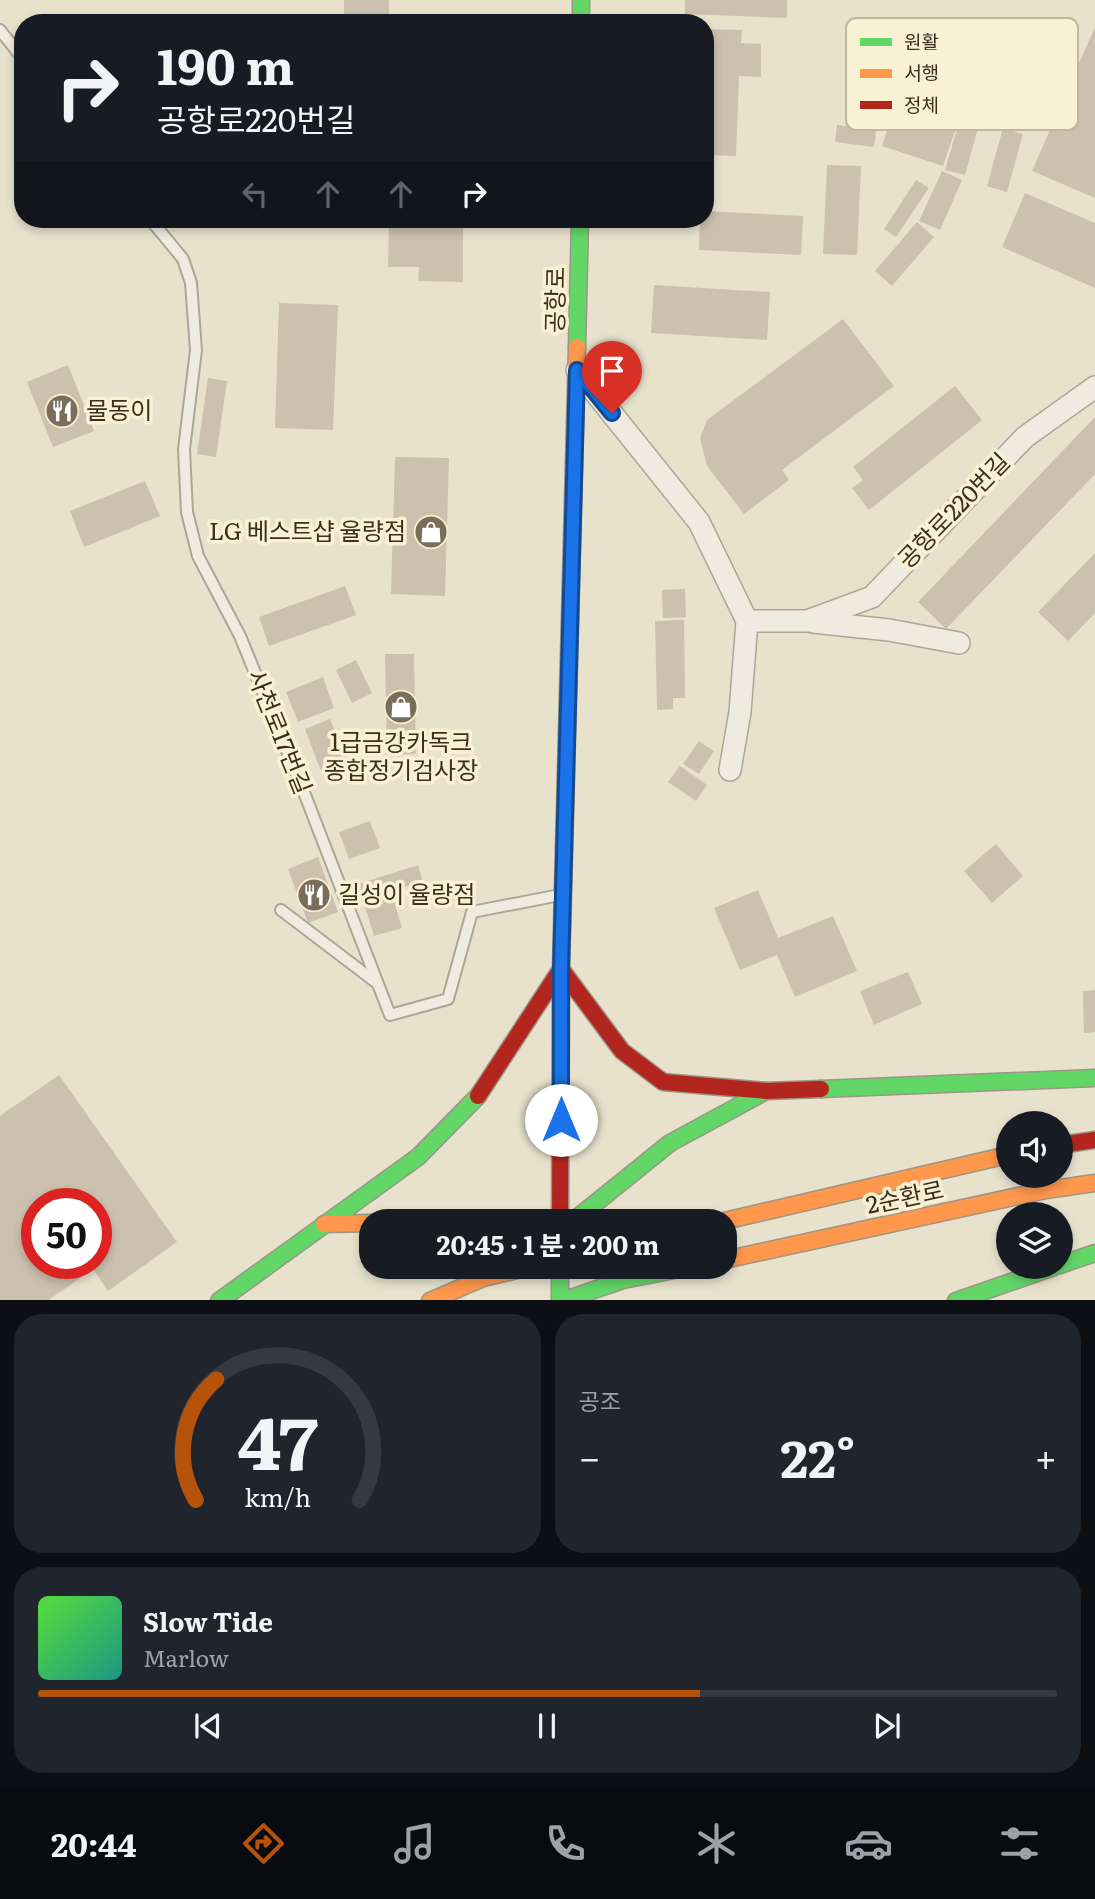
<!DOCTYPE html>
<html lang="ko">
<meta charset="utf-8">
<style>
:root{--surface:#171b24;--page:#20242c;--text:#f1f3f6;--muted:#9ea1a6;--line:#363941;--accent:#b45309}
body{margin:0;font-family:Literata,"Noto Sans KR",serif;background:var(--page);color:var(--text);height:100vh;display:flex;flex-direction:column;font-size:26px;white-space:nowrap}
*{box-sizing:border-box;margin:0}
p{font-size:23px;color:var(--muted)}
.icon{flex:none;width:38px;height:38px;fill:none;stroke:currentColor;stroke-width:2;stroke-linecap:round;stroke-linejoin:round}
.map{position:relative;height:1300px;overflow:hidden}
.panel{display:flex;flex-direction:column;gap:14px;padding:14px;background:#0d0f14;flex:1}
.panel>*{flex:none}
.guide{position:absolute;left:14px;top:14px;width:700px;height:214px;border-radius:28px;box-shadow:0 4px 10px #0003;background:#171b24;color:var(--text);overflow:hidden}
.tools{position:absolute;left:996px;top:1111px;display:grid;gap:14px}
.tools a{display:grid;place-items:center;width:77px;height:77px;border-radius:50%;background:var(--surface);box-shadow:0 4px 10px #0003;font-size:35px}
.speed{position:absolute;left:21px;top:1188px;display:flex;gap:14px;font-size:35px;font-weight:700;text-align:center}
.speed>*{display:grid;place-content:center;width:91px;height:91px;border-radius:50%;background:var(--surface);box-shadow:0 4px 10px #0003;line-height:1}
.speed .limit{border:10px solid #d22;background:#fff;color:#111}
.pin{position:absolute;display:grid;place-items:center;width:60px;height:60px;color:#fff;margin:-72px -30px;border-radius:50% 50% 50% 0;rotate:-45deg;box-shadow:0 0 7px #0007}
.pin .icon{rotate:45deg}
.me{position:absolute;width:77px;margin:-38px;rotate:0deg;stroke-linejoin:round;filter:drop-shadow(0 0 5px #0008)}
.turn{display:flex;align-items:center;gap:24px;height:147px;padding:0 28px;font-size:32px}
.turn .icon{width:91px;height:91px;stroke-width:2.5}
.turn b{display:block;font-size:49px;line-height:60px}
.lanes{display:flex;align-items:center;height:66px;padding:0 28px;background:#0003;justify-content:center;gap:35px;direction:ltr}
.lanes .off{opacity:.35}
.big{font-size:52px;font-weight:700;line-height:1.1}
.panel .widget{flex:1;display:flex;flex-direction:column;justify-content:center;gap:10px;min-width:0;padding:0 24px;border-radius:28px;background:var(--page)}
.panel .dial{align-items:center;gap:0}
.dial svg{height:182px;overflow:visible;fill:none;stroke:var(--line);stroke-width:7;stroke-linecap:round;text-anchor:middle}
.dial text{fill:var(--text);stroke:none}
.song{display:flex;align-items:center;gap:21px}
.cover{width:84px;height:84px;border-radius:10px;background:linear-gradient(135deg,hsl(110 70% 55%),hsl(170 70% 35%))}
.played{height:7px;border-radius:4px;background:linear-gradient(90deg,var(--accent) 65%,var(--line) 65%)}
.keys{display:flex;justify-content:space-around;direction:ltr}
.heat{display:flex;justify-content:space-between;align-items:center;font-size:38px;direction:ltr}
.panel .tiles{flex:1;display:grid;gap:14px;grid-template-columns:1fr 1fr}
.widget:last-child{grid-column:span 2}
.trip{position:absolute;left:359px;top:1209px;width:378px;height:70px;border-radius:28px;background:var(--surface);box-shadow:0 4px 10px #0003;font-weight:700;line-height:70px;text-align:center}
.menu{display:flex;height:112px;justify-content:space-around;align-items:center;background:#090b0e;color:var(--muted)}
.menu .icon{width:49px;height:49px}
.menu .current{color:var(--accent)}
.menu b{font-size:32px;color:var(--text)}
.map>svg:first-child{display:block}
.building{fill:#ccc0ae;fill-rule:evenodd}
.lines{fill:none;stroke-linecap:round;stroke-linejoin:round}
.lane-casing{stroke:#ada697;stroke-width:14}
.street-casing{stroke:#ada697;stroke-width:24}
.fast-casing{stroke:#9d9686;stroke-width:19}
.slow-casing{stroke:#9d9686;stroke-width:19}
.jam-casing{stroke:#9d9686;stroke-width:19}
.lane{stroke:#efebe0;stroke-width:10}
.street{stroke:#efebe0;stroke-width:21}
.fast{stroke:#63d668;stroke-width:16}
.slow{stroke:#ff974d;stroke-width:16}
.jam{stroke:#b3261e;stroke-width:16}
.route-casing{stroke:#114b97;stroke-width:18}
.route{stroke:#1a73e8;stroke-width:12}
.labels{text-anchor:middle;stroke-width:7;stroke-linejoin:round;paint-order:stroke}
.street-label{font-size:24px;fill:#3e2f1d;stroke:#f9f1d3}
.poi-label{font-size:24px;fill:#3e2f1d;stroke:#f9f1d3;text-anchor:start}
.key{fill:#f9f1d3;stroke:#c1b79c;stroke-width:2}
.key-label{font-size:19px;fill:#3e2f1d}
</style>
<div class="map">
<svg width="1095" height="1301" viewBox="0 0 1095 1301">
<rect width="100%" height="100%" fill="#e8e2cd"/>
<path class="building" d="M344,0H389V21L344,20Z
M685,0H787V18L685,14Z
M1095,27V198L1032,171Z
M705,29L742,30L741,43L761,44V77L739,76L736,156L705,155Z
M908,67L970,87L943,166L882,146Z
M962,112L981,117L965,175L945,170Z
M837,125L876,130L874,147L835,142Z
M1003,128L1023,134L1007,192L987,186Z
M827,165L861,166L857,255L823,254Z
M942,171L962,180L940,230L919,221Z
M916,180L929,188L896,237L884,229Z
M1025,193L1095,223V288L1002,247Z
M705,211L803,216L801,255L699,250L700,219H705Z
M183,219H202L190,228Z
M389,219H463V282L418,281L419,267H388Z
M917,222L934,237L892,286L875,271Z
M654,285L770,292L767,340L651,333Z
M279,303L338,305L333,430L275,428Z
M843,319L894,386L782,470L789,480L744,514L707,466L700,438L707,420Z
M68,365L94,431L53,447L27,382Z
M208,378L227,381L216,457L197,454Z
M955,386L982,420L869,510L852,488L863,480L853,467Z
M1095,417V474L946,629L918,602Z
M395,457L449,458L445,596L391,594Z
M145,481L160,516L84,547L70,511Z
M1095,553V613L1068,641L1038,612Z
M345,586L356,615L269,646L259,617Z
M685,589L686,617L663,618L662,590Z
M684,620L685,698H673V709L657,710L655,621Z
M385,654H414L416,754L387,755Z
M356,660L372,693L352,703L336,670Z
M323,677L334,708L298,722L286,692Z
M330,719L347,761L321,771L305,729Z
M699,741L714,751L699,774L683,764Z
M680,766L707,785L696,801L668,782Z
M370,821L380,848L349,859L339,832Z
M996,844L1023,876L992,903L964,871Z
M318,857L338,912L308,923L288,869Z
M418,865L423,882L391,891L402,928L374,936L358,884Z
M758,890L778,938L833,916L857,971L795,997L777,955L740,970L714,908Z
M908,972L922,1004L874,1025L860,991Z
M1095,990V1032L1084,1033L1083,991Z
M59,1075L177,1242L108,1291L93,1269L50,1299L51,1301H0V1116ZM37,1204H96V1264H37Z"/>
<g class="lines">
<defs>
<path id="lane" d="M0,30L23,59
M150,219L183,259L191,283L196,350L184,449L187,512L198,556L240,636L307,800L390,1015L448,999L472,912L560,895
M281,910L377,983"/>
<path id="street" d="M577,370L699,522L747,621L740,712L730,770
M747,621H807L872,597L1025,437L1095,387
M813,622L889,630L959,643"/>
<path id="fast" d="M581,0V23
M577,347L580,219
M821,1089L1095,1078
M572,1222L670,1143L766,1091
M1060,1265L1095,1253
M560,1267V1301
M219,1301L418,1157L478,1096
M562,1301L623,1280L690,1267
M956,1301L1054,1267"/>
<path id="slow" d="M564,848L577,347
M720,1222L1008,1155
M324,1224L371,1223
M724,1260L1046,1190L1095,1183
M430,1301L483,1278L530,1267"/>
<path id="jam" d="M478,1096L561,969L622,1051L663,1082L766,1091L821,1089
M1060,1145L1095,1140
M560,1222L561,969L564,848"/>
</defs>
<use href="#lane" class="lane-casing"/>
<use href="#street" class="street-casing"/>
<use href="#fast" class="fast-casing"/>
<use href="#slow" class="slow-casing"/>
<use href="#jam" class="jam-casing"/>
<use href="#lane" class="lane"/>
<use href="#street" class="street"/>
<use href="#fast" class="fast"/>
<use href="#slow" class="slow"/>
<use href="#jam" class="jam"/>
</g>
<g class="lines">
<defs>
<path id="route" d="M561,1120V969L577,370L612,413"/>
</defs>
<use href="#route" class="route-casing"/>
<use href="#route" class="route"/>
</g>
<defs>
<symbol id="restaurant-disc" viewBox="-11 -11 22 22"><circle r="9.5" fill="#7a6e5b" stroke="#f9f1d3"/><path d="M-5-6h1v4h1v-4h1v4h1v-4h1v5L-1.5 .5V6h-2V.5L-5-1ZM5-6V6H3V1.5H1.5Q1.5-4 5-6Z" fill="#fff"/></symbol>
<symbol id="shop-disc" viewBox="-11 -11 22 22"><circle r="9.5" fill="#7a6e5b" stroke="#f9f1d3"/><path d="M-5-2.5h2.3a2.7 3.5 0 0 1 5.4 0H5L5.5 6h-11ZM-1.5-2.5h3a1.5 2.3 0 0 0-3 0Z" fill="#fff"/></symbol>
</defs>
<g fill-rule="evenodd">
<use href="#restaurant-disc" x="43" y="392" width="38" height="38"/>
<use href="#shop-disc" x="412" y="513" width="38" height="38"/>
<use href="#shop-disc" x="382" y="688" width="38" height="38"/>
<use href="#restaurant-disc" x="295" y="876" width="38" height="38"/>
</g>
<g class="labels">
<g class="street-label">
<text transform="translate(556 300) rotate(-89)" y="8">공항로</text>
<text transform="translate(954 511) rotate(-46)" y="8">공항로220번길</text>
<text transform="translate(279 732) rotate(68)" y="8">사천로17번길</text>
<text transform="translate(905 1198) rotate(-12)" y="8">2순환로</text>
</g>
<g class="poi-label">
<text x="86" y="419">물동이</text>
<text x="406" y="540" text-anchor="end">LG 베스트샵 율량점</text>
<text x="401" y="751" text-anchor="middle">1급금강카독크<tspan x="401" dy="28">종합정기검사장</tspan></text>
<text x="338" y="903">길성이 율량점</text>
</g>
</g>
<rect x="846" y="18" width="232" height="112" rx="10" class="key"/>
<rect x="860" y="38" width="32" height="8" fill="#63d668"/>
<rect x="860" y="69" width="32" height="9" fill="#ff974d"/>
<rect x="860" y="101" width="32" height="8" fill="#b3261e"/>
<g class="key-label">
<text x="904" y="49">원활</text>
<text x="904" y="80">서행</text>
<text x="904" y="112">정체</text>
</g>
</svg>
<div class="tools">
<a><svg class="icon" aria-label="sound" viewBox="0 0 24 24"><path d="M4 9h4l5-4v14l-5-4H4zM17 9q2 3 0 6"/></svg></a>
<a><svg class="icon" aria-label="layers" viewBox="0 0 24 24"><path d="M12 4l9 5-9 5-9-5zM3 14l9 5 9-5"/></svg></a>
</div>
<div class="speed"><div class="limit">50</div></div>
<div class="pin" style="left:612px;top:413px;background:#d93025"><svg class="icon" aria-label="arrive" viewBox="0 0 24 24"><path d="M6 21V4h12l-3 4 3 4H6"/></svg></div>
<svg class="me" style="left:561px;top:1120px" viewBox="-20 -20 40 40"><circle r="19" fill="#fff"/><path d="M0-13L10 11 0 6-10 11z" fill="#1a73e8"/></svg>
<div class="trip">20:45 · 1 분 · 200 m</div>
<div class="guide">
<div class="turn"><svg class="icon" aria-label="right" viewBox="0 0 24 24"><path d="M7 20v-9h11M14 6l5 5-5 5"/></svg><div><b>190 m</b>공항로220번길</div></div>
<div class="lanes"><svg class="icon off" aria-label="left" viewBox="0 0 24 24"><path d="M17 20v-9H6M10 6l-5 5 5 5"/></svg><svg class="icon off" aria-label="ahead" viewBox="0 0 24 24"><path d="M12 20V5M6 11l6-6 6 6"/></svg><svg class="icon off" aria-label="ahead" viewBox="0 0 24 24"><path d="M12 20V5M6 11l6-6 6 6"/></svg><svg class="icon" aria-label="right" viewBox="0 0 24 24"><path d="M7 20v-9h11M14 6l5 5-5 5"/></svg></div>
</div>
</div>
<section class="panel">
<div class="tiles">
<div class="widget dial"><svg viewBox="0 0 100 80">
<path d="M14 69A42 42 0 1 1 86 69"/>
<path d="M14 69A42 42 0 0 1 23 16" stroke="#b45309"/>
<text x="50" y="56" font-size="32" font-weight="700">47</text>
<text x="50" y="72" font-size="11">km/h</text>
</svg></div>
<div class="widget"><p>공조</p>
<div class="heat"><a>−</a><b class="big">22°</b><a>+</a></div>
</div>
<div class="widget">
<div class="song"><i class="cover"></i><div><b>Slow Tide</b><p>Marlow</p></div></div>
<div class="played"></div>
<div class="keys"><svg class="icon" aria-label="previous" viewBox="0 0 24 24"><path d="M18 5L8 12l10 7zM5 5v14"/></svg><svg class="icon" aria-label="pause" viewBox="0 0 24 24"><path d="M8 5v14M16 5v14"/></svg><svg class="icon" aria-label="next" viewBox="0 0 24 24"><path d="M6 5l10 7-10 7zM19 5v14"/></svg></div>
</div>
</div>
</section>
<nav class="menu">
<b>20:44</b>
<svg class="icon current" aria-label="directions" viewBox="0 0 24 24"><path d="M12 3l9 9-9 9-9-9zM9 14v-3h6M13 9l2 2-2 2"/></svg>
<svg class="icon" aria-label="music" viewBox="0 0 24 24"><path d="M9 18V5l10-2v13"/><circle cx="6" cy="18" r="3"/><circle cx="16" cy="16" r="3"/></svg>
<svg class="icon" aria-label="phone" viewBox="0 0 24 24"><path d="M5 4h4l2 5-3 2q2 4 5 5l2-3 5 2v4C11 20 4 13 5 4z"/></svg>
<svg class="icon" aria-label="climate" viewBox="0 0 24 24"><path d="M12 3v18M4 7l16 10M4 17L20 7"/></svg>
<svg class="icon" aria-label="car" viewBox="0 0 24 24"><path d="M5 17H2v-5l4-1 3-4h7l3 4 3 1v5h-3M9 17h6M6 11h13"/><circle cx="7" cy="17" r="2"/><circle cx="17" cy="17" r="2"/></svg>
<svg class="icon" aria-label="filters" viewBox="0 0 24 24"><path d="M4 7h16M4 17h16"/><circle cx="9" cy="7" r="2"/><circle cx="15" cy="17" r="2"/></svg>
</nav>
